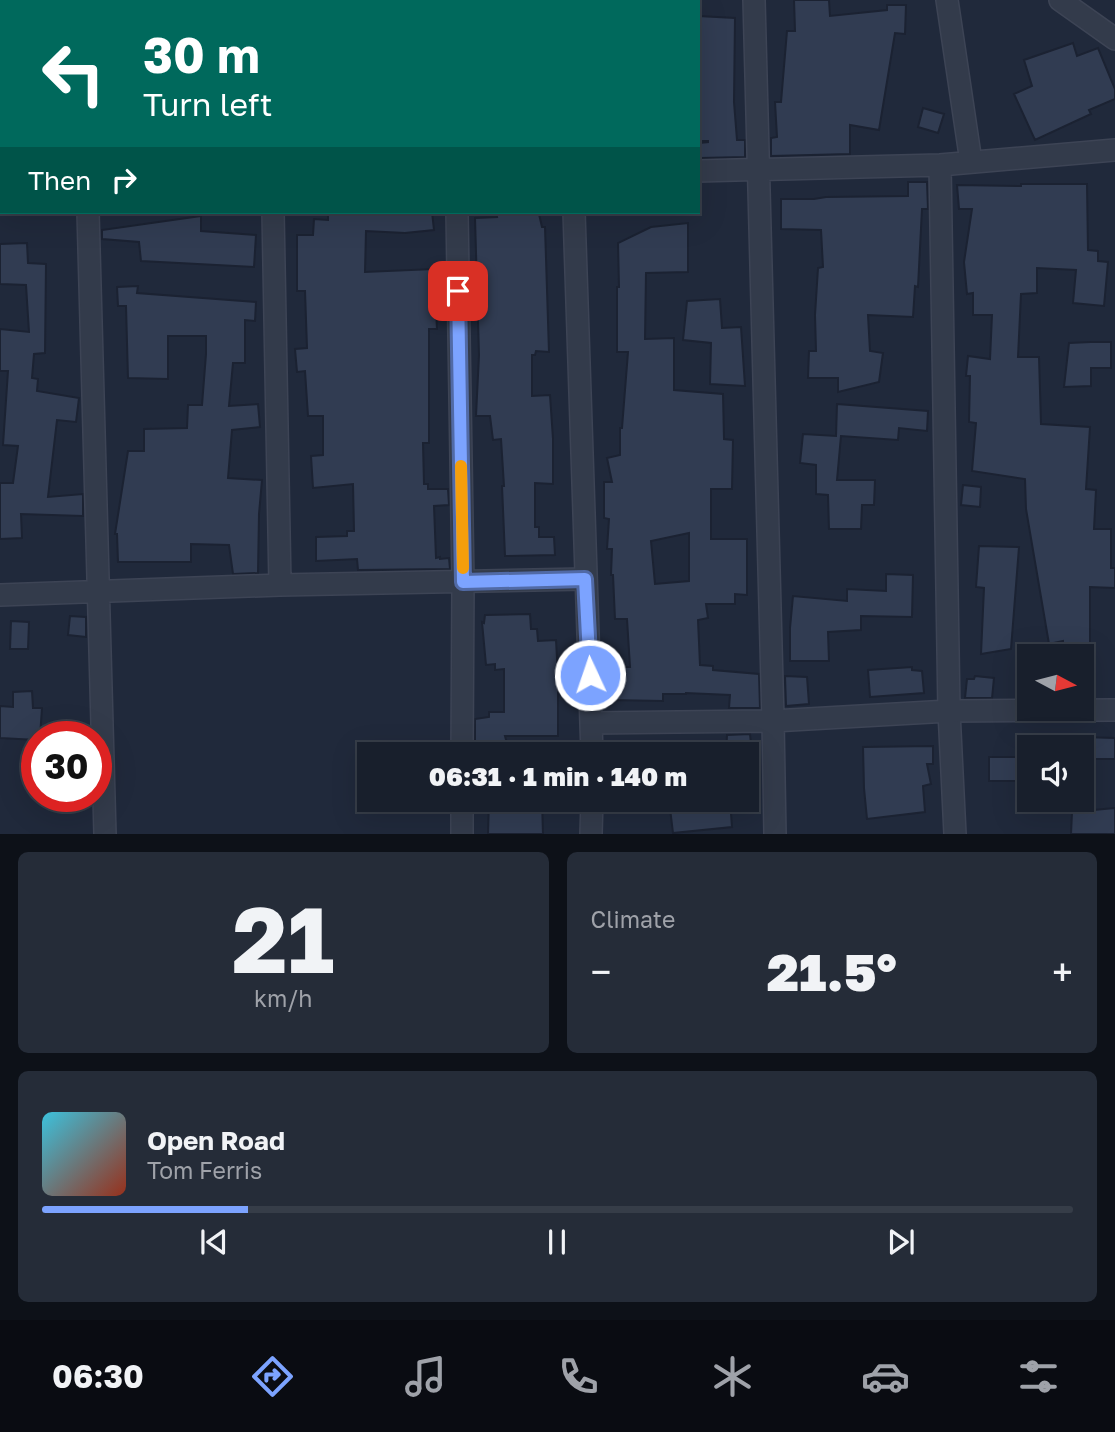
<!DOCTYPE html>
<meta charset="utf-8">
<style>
:root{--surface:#181f2c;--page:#252c38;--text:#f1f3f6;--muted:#9fa2a9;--line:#363d48;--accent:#7ca3ff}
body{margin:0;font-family:"Golos Text",sans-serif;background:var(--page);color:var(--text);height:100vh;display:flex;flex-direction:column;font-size:26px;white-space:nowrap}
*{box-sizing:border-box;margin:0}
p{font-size:23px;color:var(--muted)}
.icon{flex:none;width:38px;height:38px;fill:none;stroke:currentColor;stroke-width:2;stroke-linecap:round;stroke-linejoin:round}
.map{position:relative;height:834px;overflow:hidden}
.details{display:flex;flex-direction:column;gap:18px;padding:18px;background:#0d1118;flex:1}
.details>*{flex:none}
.banner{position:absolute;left:0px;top:0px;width:700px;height:214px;box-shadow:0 7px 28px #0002,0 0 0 2px var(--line);background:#00695c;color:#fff;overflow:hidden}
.needle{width:46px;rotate:97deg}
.fabs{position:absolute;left:1017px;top:644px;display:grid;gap:14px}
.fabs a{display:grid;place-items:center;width:77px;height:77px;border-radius:0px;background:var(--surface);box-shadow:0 7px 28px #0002,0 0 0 2px var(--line);font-size:35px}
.speed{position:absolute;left:21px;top:721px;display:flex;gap:14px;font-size:35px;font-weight:700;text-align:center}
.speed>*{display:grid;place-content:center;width:91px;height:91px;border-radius:50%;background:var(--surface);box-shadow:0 7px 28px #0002,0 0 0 2px var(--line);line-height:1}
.speed .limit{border:10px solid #d22;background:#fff;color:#111}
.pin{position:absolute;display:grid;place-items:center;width:60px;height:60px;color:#fff;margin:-30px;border-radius:14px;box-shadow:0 4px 10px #0006}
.me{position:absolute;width:77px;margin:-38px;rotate:357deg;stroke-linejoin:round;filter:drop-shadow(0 0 5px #0008)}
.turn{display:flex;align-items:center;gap:24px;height:147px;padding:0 28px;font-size:32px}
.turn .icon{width:91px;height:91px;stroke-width:2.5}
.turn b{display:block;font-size:49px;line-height:60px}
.then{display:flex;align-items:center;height:66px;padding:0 28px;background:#0003;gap:14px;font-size:26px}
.big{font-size:52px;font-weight:800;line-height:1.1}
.details .widget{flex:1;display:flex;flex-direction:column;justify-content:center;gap:10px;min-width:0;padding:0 24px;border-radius:10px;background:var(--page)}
.details .dial{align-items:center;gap:0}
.dial b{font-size:91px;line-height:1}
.song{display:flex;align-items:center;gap:21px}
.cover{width:84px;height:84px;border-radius:10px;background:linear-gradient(135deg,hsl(190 70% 55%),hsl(10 70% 35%))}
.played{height:7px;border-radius:4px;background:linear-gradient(90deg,var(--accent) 20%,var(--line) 20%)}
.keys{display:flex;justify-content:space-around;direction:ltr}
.heat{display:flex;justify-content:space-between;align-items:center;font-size:38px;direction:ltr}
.details .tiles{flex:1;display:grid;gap:18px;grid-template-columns:1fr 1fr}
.widget:last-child{grid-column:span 2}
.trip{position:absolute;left:357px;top:742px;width:402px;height:70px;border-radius:0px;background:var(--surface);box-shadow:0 7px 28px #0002,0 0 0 2px var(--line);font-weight:800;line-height:70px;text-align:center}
.menu{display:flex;height:112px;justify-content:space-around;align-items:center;background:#0a0c12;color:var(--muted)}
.menu .icon{width:49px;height:49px}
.menu .current{color:var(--accent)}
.menu b{font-size:32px;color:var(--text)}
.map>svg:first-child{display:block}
.building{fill:#313c52;stroke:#1b2232;stroke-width:2;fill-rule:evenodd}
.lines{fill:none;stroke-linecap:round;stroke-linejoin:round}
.minor-casing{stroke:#3d4455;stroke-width:24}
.minor{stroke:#333b4b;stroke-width:21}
.route-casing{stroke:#516aa6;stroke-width:18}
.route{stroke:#7ca3ff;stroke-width:12}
.slow{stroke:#f59e0b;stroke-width:12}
</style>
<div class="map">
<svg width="1115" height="834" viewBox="0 0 1115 834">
<rect width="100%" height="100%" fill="#20293b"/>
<path class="building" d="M794,0H829L830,16L887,10V5H906L905,34L895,33L879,130L850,125V154L771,156V138L777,137L775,102H781L787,31H795Z
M698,16L735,18L734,102L737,140H745V157L700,158L699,143L708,142V141H699Z
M1073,43L1077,56L1098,48L1115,89V99L1089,110L1091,114L1035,140L1014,94L1032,86L1024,60Z
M923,108L944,114L938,133L918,127Z
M908,182H927L928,209H922L918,287L915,286L913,317L868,315L870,351L883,353L879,382L838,392V378H808L809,351H816L815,315L818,268L823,267L821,230L781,229V199H814L826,197L908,196Z
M1021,184H1087L1088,250L1098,251V261L1108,262L1104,306L1073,303L1076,270L1037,268V293L1021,294L1018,357H1039L1041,424L1090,427L1086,489L1096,490L1094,529H1111V568H1115V588L1090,587V656H1063V641L1049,644L1026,509L1025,479L972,471L976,423L969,422L970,376H966L968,356L990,359L992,315H973V293L967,294L964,262L972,209H959L957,185L1021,186Z
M328,212H432L434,230L405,233L366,231L365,272L434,269L437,329H429V443H423L424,484H428V489H448L449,505L434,506L436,558L440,557V559L449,558L450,569L358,570L357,559L316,561V537L347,536V531H354L353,484L313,488L311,456L323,455V416H308L305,371L297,372L295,349L307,348L305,291H297V235H313L314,219L328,220Z
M496,212L539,214L542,227H545L549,352L536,351L535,355H532V396L550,395L553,439V484L535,483V527H539V537H554L555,555L505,556L502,486H504L501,439L493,440L490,416H476L479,355L475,218L497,217Z
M201,216V231L256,235L254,267L141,261L139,242L102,239V230Z
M688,223V272L646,273L645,339L674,338V390L723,394L724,439L733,440L732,489H711V539H747V595L735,594V604H706L708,618L698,620L700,665L713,666V670L759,674L760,708H729L730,695L686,693V694H663V701L609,700V667H630L627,619H615L613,575H611L612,549H607L609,519L604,518V482H612L607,458L620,455V428H622L628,352H617V287H619L618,243L651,227ZM689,533V581L655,584L651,541Z
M27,243L28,263L46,264L45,353L34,354L32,378L38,379L37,391L79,398L76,422L57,420L48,497L83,494V516L21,514L22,538L0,539V483H13L18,446L3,445L8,371H0V329L29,332L26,285L0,284V244Z
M138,286L137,293L256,302L255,321L245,320V363H233L229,406L258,404L260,427L232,430L228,478L262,480L259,514L258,573L233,574L229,545L191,544V562H118L117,534H115L128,451H144V429L187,428L188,405H202L206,354V336H168V379L128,378L126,306H118L117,287Z
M720,299L722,328L741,327L745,386L710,384L711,343L683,340L687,301Z
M1091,342H1111V368H1091V386L1064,387L1069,343Z
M837,404L928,411L927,431L899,428L898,440L841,436L837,480H875L874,505H862L861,529H829L828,495L816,494V465L800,463L803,434L836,436Z
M963,485L981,487L980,507L961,505Z
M979,546L1019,547L1011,649L981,654L984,588L976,587Z
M886,574L913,575L912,617L861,616V630L828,632L829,661H790V628L793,596L847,601V589L886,591Z
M530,614L531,629H537L538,641L556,640L558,676V736H505L508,747L484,754H475V719L489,717V712H504V669L495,670V664L486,665L482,622L484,623L485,615Z
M70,616L86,617V637L68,635Z
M11,621L29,622L28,649H10Z
M912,667V670L922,671L924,693L870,697L868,670Z
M785,676L807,677L809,704L786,706Z
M975,676L994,678L992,698H965L967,679H974Z
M32,691L33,708H42L40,737H37V740L0,738V706L13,707V692Z
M750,734L752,754H726L727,735Z
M1082,737L1115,738V759H1083Z
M933,746V764H927L931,784L923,786L925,812L867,819L864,788L863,747Z
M989,757H1022V781H989Z
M489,800H542L543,834H488Z
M669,800H730L732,827L673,833Z
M1115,808V834H1071L1072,812Z"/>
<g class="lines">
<defs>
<path id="minor" d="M82,0V2
M227,0L228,2
M565,0V2
M754,0L773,721L775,834
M947,0L971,162
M1060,0L1115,39
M0,47H2
M940,165L949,711L955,834
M698,171L940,165L1115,150
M88,212L105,834
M273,212L280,585
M457,212L463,582L462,754
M574,212L592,754
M0,595L280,585L585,579
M592,723L773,721L949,711L1115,710
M462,834V800
M591,834L592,800"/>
</defs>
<use href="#minor" class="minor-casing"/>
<use href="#minor" class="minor"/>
</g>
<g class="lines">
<defs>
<path id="route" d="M458,291L463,582L585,579L590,675"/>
</defs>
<use href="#route" class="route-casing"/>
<use href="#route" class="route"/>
<path class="slow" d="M461,466L463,568"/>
</g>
</svg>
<div class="fabs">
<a><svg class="needle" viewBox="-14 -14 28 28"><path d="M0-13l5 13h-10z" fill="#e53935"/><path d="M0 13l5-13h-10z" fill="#9fa2a9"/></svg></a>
<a><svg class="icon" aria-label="sound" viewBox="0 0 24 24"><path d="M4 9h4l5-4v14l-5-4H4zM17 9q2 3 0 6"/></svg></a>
</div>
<div class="speed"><div class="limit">30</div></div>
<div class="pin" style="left:458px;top:291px;background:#d93025"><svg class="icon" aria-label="arrive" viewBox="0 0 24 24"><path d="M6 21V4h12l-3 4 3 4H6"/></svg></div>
<svg class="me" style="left:590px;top:675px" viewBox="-20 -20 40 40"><circle r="17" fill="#7ca3ff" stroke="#fff" stroke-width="3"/><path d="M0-11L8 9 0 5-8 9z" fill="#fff"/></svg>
<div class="trip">06:31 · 1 min · 140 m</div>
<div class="banner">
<div class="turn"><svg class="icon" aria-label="left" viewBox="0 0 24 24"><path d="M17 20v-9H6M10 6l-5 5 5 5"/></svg><div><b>30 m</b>Turn left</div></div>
<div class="then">Then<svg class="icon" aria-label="right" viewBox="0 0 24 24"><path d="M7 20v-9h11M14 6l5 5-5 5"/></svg></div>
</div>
</div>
<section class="details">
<div class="tiles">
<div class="widget dial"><b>21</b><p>km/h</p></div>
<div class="widget"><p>Climate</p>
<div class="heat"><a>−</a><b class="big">21.5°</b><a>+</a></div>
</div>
<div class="widget">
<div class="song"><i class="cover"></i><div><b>Open Road</b><p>Tom Ferris</p></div></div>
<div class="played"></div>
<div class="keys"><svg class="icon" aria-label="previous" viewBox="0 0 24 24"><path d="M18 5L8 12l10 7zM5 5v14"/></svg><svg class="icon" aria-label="pause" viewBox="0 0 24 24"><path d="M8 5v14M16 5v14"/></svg><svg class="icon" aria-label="next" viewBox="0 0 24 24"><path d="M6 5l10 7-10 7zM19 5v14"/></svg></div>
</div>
</div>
</section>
<nav class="menu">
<b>06:30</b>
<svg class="icon current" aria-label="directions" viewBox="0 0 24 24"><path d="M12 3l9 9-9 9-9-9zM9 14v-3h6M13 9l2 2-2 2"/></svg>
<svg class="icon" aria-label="music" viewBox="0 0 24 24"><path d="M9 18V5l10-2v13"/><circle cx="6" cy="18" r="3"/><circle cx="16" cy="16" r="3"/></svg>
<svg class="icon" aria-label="phone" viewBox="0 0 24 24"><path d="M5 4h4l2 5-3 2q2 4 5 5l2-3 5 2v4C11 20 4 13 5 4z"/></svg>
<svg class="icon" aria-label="climate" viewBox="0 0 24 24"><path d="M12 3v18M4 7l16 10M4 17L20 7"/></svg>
<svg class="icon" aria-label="car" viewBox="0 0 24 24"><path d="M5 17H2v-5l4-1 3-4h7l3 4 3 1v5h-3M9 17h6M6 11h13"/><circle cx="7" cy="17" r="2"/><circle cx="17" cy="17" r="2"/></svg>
<svg class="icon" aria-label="filters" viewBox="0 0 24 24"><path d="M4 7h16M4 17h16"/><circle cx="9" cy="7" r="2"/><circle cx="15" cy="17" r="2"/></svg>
</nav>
